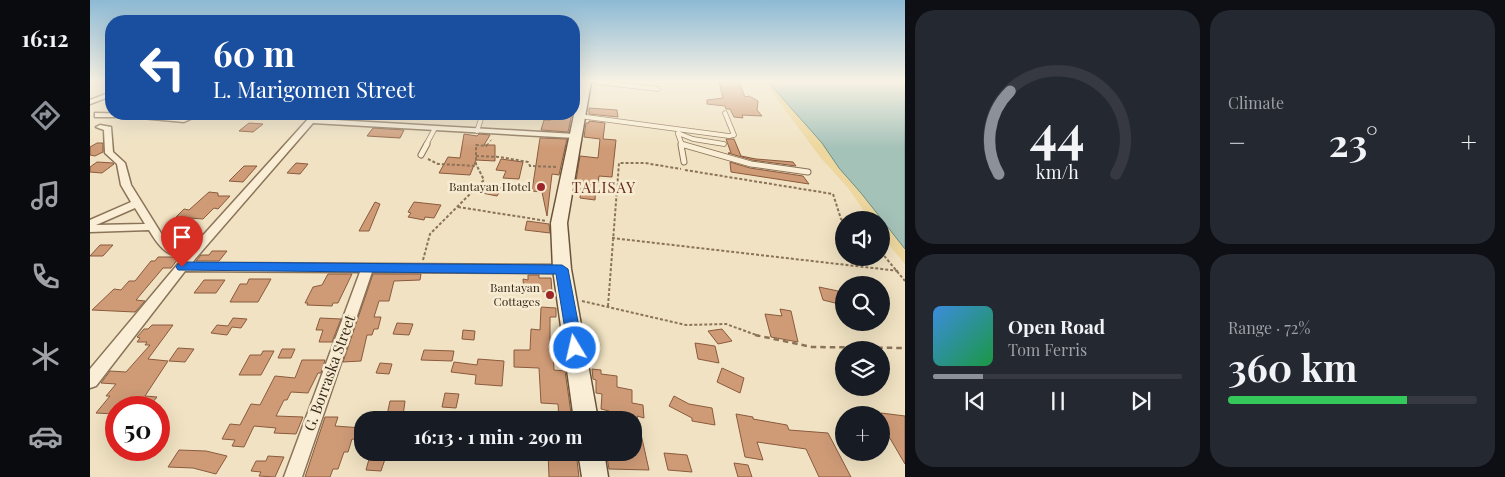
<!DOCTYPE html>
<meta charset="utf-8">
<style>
:root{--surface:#171b24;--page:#242831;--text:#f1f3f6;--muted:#9ea1a6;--line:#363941;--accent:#8c9099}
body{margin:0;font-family:"Playfair Display",serif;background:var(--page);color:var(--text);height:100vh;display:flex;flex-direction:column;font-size:19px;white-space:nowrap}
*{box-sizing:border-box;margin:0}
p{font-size:16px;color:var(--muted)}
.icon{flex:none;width:28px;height:28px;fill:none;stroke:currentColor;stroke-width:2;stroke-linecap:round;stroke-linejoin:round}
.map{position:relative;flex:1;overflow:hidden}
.sheet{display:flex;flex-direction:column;gap:10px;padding:10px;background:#0d0f14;width:600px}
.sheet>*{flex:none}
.hud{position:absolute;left:15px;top:15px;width:475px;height:105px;border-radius:20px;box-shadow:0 5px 20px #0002;background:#1a4fa0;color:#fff;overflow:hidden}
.controls{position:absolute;left:745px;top:211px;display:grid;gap:10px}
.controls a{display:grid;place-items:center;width:55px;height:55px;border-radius:50%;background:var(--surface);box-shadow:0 5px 20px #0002;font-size:25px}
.speed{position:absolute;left:15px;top:396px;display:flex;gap:10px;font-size:25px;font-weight:700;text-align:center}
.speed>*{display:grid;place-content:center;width:65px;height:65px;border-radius:50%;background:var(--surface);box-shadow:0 5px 20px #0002;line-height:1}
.speed .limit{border:8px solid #d22;background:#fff;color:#111}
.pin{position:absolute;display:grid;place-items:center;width:42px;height:42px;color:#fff;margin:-51px -21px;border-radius:50% 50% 50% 0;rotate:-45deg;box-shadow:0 0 5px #0007}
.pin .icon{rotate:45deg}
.me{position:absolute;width:55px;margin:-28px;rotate:351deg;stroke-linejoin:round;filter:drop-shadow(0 0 4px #0008)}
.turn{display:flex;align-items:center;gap:18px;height:105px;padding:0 25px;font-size:22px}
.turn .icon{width:65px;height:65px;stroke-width:2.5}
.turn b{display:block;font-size:35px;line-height:42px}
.big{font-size:38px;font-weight:700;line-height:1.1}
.sheet .widget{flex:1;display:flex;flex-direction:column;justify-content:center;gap:8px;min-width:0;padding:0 18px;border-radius:20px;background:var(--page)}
.sheet .dial{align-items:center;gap:0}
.dial svg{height:130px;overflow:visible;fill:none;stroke:var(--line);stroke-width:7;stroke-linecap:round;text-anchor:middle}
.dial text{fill:var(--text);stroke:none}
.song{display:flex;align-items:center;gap:15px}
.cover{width:60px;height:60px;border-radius:8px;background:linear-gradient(135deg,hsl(210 70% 55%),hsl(140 70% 35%))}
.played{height:5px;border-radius:2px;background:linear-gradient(90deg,var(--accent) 20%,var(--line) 20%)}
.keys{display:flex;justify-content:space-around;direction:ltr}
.heat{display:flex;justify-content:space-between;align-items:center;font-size:28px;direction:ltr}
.charge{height:8px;border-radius:4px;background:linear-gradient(90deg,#34c759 72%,var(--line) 0)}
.sheet .tiles{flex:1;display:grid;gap:10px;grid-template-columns:repeat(2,1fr)}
.trip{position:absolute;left:264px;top:411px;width:288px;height:50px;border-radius:20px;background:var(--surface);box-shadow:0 5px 20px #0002;font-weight:700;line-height:50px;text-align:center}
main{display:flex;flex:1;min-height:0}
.dock{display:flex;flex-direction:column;width:90px;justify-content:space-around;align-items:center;background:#090b0e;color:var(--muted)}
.dock .icon{width:35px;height:35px}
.dock .current{color:var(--accent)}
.dock b{font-size:22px;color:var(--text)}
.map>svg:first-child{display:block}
.sand{fill:#edd79e}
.water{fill:#a5c2b9;stroke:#6b9187}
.building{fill:#cf9b77;stroke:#8a5b3d}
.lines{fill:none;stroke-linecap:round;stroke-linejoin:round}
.lane-far1-casing{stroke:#8a7359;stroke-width:5.5}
.lane-casing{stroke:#8a7359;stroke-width:7}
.street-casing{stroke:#8a7359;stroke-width:3}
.secondary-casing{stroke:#6c543c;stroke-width:3}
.path-far2{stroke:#8a7359;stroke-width:1;stroke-dasharray:2.5 2;stroke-linecap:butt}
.path-far1{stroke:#8a7359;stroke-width:2;stroke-dasharray:3 2;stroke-linecap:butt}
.path{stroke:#8a7359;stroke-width:2.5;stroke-dasharray:5.5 4;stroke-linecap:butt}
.lane-far1{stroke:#faefd6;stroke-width:4}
.lane{stroke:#faefd6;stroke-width:5}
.street{fill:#faefd6;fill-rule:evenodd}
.secondary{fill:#faefd6;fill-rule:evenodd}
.route{fill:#1a73e8;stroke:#114b97}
.poi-dot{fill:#9c2628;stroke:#f7ecd2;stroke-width:2}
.labels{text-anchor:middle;stroke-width:5;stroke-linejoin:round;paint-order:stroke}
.poi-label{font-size:12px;fill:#3a2b1d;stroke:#f7ecd2;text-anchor:end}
.quarter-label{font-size:15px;letter-spacing:1px;fill:#682b1b;stroke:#f7ecd2}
.near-street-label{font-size:15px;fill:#3a2b1d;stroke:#f7ecd2}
</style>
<main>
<nav class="dock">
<b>16:12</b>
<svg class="icon current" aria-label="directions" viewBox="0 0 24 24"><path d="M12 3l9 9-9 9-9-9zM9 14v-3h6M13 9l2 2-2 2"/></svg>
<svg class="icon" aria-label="music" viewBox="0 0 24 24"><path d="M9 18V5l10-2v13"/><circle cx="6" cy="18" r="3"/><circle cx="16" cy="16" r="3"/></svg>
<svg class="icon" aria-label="phone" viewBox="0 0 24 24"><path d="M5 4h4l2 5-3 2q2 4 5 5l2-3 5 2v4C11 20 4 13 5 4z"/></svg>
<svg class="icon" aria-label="climate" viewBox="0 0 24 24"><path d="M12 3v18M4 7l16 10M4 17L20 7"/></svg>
<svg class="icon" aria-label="car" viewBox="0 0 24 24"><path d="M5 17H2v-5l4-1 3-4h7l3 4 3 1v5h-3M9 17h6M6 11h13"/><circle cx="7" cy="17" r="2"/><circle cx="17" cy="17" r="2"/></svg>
</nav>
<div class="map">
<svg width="815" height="477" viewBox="0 0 815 477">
<rect width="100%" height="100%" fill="#f0e2c2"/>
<path class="sand" d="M674,82H678L732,143L749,168L771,193L815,249V264L791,235V220H780L759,189L731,158Z"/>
<path class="water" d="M678,82H815V249L771,193L749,168L732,143Z"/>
<path class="building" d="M629,82H649L655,97L659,96L668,101L667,110L672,116L652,115L653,118L644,117L640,109H636L635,106L617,104V100L633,98Z
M499,108L527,110L528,117L499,114Z
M461,114H482L478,132L451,130L454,120H461Z
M499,121L515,123L513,139L526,140L522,177L509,176L508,183H506L505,200L490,198L492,182L486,181L490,156L508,158L510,139L494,137L496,123H499Z
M159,123L173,124L163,132L149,131Z
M283,128L314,130L310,138L277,136Z
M374,134L387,136L389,134L400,135L394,145H405V161L386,160L380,175L349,173L358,157L370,158Z
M450,138L477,139L469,175L462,174L457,216L452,192L442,191Z
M636,139H644L651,156L666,159L703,162L706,166L662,160L638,153H641Z
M7,143H13V152L5,156L0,155V147Z
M411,159L433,162L429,179L413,178L416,171L406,170Z
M7,162L23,163L24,164L12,173L0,172V167Z
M640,162L660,168L713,176L719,184L641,172Z
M206,163L218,164L210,174L197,173Z
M154,166H167L153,182L139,181Z
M397,185L412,188L407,196L392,193Z
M119,192L128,193V196H140L128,209L124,208L113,219L86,217L94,209L99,210Z
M285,202L290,204L279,231H269Z
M324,202L351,205L344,218L335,217L334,220L318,217L321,213L318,212Z
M437,221L459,224L460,233L435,230Z
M10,245H23L13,256H0Z
M122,251H137L129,261H106L111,255H119Z
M68,257H82L88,259L81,268H73L46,300L55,301L45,312L2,310L24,289L31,290L39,281H45L61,261H65Z
M238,274H262L248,303H243L242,306L217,305L218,303H215L223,287L232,285Z
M283,274H331L330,280L304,281L299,301H289L284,317H291L288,329H284L282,335H277L271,361L253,362Z
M438,275H449V278H461L462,292L434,291L433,279L438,280Z
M159,279H181L168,302H140L150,284H157Z
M114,280H135L126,293H104Z
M729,287L748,291L753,305L733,300Z
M451,307L466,308V317H460V351L463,352L464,370L475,371L482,420L469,419L468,404L451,403L449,368L424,367V350H440L441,329L450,330Z
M690,309L701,311L708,342L681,337L675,314L692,316Z
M143,318L157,319L151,328L142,327L137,335L121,333L127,325L138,326Z
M230,318L251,319L242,342H229L233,330H226Z
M307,323L323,324L319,335L303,334Z
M62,325H83L58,359L78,361L55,396L67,397L58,408H26L25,414L6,413L20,396H16L26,384L11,383L20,371L36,372L60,345H55L57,342H47L50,338L47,337L54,329H58Z
M632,329L642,341L628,344L618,331Z
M373,330L385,331L384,340L372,339Z
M605,343L625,346L629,363L608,359Z
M88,348L104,349L95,362L79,361Z
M192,349H205L201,358H188Z
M334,350L364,351L362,361L331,360Z
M173,351H184L171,375H149L160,355H171Z
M388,359L414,361L412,386L385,384L386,375L361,372L364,362L387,365Z
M212,360H235L231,373H228L218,393L201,392L197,400H194L186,416L213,417L206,434L184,433L186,428L164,426L154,447L142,446L145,440L132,439L140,424L150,425L161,404L170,405L185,376L205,378Z
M290,363L302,364L299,374L286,373Z
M632,368L654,378L650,393L627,382Z
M502,369L511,370V374L527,376V387L542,390V403L553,405L554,418L547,416L559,470L519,469L516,452H542V420H521L519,411L511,409L512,394L506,393V380L503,379Z
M355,393L369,394L366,408L352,407Z
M584,396L599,404L622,408L625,425L602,421V418L579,406Z
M300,401H315L313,416L297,415Z
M791,413L815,416V464L791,423Z
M646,414L663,417V419L697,425L699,430L738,433L761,477H729L716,449L667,442L673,460L655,457Z
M235,417H248L245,426L272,428V440L262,439L258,452H254L248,469H243L240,477H215Z
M89,450L116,451L137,456L126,474L103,468L78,467Z
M281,452H292L291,456H296L291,471L276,470Z
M458,452H486L489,477H459Z
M574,453L597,455L602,472L578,470Z
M178,456L194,457L185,477L169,476L171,472L161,471L166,461H176Z
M644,463L658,465L662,477H648Z"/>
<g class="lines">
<defs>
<path id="lane-far1" d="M507,82L568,89
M489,116L639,136L644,135L635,113
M387,131L392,116
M588,133L603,139L634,144
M588,134L592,145
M336,145L345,128"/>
<path id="lane" d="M591,144L661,164L718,172
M591,145L594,162
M331,155L337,144"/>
<path id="street" d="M21,92V96L0,104V100Z
M5,113L51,114L93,118L102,114H111L94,122L40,117H5Z
M168,114H231L227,119L485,134L489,136L485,138L223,123L105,259L102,263L472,265L476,266L478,269L476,272L472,273L282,272L212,477H194L270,272L95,271L6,386L0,388V369L93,258C75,255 68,245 59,230L0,232V220L41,202L31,185L27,164L15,153L14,130L6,127L10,125L21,127L23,152L35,163L41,185L74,238L88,250L98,252L219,118L172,116ZM45,208L55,224L6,225Z"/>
<path id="secondary" d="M491,82H501L477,223L481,269L508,420H484L463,269L461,223Z
M488,452H514L518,477H492Z"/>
</defs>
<use href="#lane-far1" class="lane-far1-casing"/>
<use href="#lane" class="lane-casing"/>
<use href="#street" class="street-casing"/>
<use href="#secondary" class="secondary-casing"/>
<path class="path-far2" d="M386,145H389
M397,145L402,139"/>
<path class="path-far1" d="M386,156L410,157L438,162L440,166L468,167
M338,159L348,164L387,166
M595,170L743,194L751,219L754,222
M368,207L457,221
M522,238L809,271
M791,252L815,281
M333,260L340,234L394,180L386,164V145L396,146L398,144
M492,301L596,325L636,324L669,336
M518,306L529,163H555L591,169"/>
<path class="path" d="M665,335L722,347L815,348"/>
<use href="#lane-far1" class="lane-far1"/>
<use href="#lane" class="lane"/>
<use href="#street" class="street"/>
<use href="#secondary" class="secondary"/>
</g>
<linearGradient id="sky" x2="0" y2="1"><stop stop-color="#8dbad5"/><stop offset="0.55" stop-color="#f8f2e4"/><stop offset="1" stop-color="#f8f2e4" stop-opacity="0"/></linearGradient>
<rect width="815" height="148" fill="url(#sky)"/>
<path class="route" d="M92,262L472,265L478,269L493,348L490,352L485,354L480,352L478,348L466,274L88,270L86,267L88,264Z"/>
<g class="poi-dot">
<circle cx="451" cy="187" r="5"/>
<circle cx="460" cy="295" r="5"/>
</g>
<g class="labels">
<g class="poi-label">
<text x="441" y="191">Bantayan Hotel</text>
<text x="450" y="292">Bantayan<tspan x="450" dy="14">Cottages</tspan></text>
</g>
<g class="quarter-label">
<text x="514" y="193">TALISAY</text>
</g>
<g class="near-street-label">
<text transform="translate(240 373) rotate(-70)" y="5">G. Borraska Street</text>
</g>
</g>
</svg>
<div class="controls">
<a><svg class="icon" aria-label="sound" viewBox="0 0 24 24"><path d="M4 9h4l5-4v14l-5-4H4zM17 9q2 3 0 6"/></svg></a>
<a><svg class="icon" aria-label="search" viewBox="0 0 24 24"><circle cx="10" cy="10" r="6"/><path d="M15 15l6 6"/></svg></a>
<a><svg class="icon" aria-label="layers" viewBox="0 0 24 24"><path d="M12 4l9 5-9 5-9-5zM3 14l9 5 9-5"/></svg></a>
<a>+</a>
</div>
<div class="speed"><div class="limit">50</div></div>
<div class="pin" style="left:92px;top:267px;background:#d93025"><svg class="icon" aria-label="arrive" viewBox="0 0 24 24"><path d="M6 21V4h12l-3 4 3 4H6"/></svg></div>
<svg class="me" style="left:485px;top:348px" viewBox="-20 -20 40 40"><circle r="17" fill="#1a73e8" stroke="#fff" stroke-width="3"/><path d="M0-11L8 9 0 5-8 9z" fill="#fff"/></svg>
<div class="trip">16:13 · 1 min · 290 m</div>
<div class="hud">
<div class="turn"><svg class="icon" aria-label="left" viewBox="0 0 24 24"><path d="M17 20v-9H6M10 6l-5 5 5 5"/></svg><div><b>60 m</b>L. Marigomen Street</div></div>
</div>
</div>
<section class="sheet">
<div class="tiles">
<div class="widget dial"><svg viewBox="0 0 100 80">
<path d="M14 69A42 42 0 1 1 86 69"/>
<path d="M14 69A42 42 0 0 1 21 18" stroke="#8c9099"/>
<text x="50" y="56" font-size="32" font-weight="700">44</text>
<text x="50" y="72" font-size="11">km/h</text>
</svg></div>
<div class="widget"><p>Climate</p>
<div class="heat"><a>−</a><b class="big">23°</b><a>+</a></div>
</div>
<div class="widget">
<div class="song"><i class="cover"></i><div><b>Open Road</b><p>Tom Ferris</p></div></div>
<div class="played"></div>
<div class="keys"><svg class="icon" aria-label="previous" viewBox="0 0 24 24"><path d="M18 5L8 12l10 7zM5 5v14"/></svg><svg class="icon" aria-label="pause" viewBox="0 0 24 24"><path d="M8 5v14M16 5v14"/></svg><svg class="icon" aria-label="next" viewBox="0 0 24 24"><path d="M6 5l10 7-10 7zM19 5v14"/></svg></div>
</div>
<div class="widget"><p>Range · 72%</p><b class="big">360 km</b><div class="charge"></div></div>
</div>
</section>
</main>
